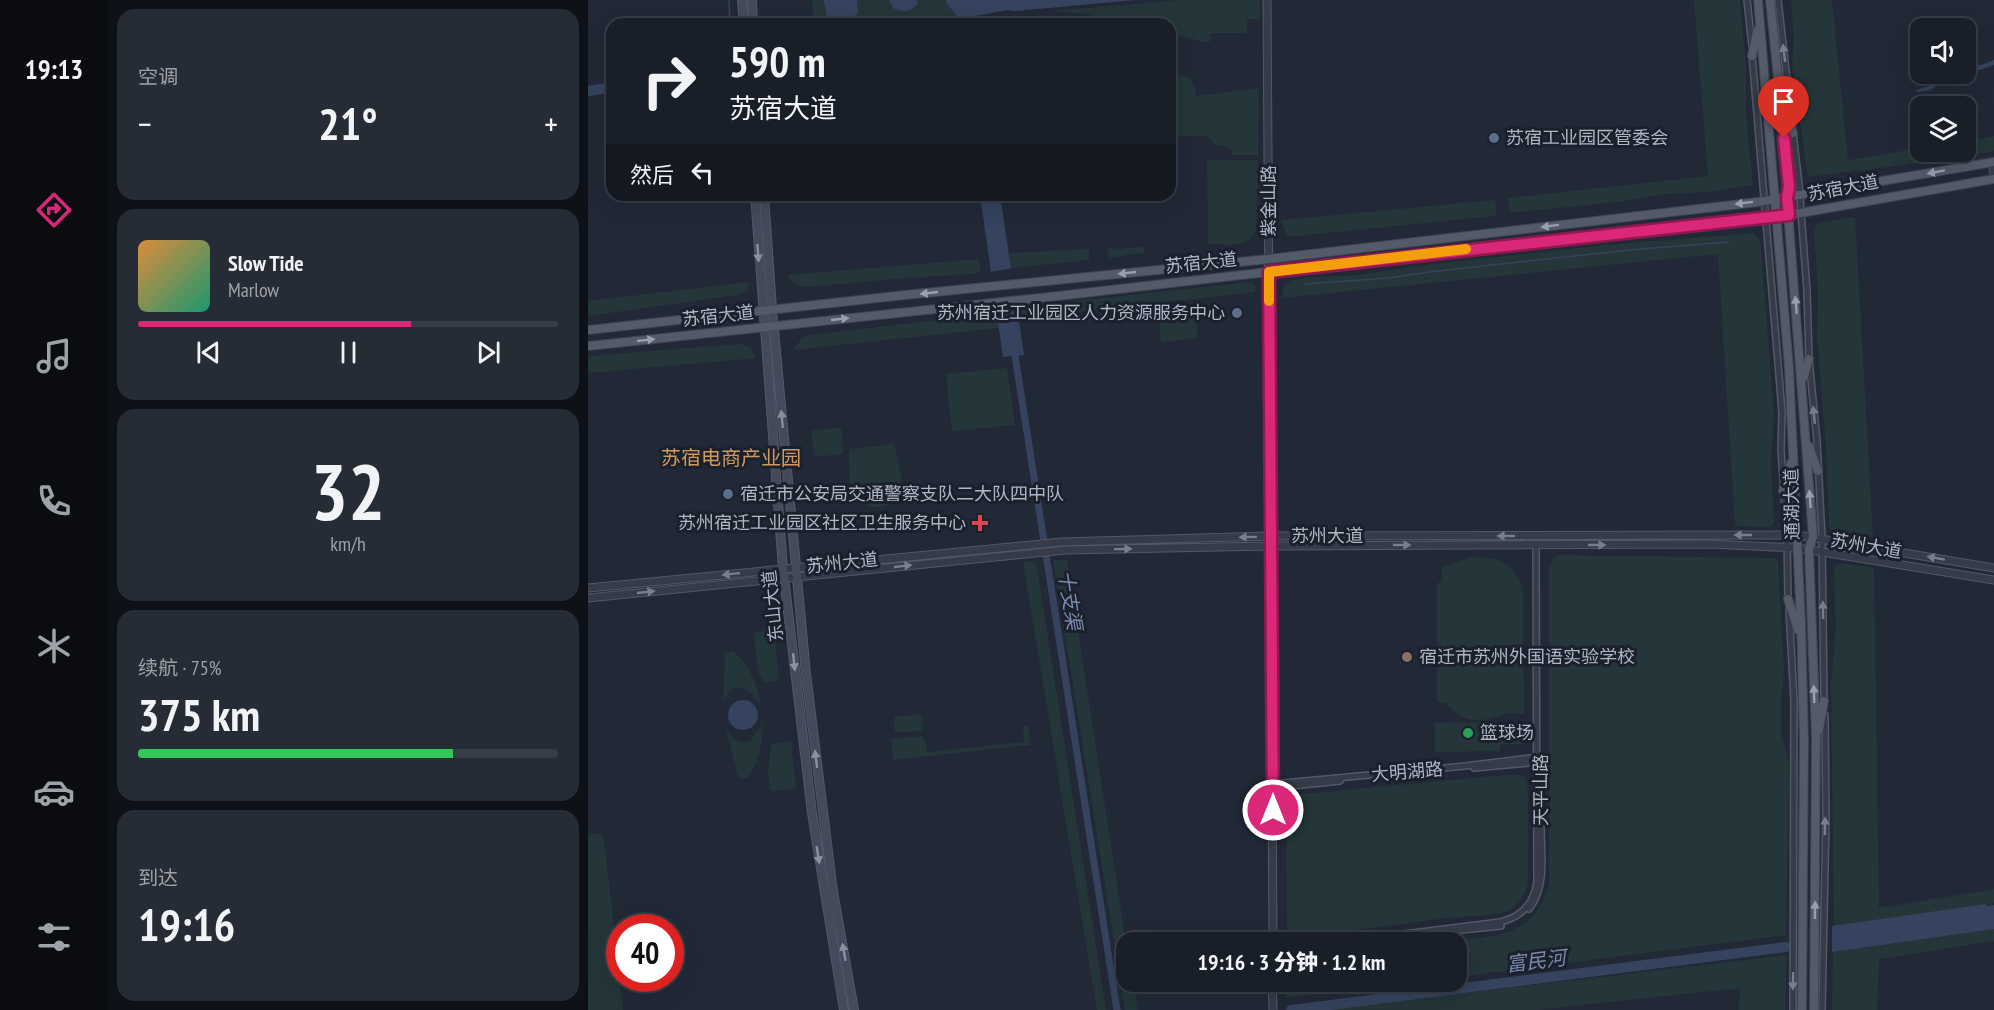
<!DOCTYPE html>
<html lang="zh">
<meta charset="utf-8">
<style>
:root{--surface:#191f29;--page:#262c35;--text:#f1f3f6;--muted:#9fa2a8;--line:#373d46;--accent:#db2777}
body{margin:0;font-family:"PT Sans Narrow","Noto Sans SC",sans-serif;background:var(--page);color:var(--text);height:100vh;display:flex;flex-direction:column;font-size:22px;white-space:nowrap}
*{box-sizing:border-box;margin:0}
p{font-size:20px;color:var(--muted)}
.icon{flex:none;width:33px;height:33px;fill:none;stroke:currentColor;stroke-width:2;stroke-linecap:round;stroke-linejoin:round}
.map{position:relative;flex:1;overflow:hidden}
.panel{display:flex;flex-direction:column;gap:9px;padding:9px;background:#0e1117;width:480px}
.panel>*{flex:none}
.top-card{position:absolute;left:18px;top:18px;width:570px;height:183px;border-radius:18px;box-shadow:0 6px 24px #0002,0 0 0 2px var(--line);background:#191f29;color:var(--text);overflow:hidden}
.buttons{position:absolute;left:1322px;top:18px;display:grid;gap:12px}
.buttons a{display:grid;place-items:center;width:66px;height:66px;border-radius:12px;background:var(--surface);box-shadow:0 6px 24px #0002,0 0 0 2px var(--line);font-size:30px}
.speed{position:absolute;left:18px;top:914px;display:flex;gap:12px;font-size:30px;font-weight:700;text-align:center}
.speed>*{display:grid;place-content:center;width:78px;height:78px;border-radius:50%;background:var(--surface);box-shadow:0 6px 24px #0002,0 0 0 2px var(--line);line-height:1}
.speed .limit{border:9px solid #d22;background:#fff;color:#111}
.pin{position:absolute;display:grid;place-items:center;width:51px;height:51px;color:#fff;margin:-62px -26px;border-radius:50% 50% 50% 0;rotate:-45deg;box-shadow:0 0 6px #0007}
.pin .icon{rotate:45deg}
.me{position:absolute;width:66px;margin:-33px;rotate:0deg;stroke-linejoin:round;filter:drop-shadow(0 0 4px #0008)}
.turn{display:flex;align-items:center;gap:21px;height:126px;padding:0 24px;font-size:27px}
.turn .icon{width:78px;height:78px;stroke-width:2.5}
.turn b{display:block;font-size:42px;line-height:51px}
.then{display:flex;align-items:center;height:57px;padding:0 24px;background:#0003;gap:12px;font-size:22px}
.big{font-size:45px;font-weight:800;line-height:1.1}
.panel .card{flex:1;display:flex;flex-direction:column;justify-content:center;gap:9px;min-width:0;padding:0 21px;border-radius:18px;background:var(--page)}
.panel .dial{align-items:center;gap:0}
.dial b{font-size:78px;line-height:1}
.song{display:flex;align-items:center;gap:18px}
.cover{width:72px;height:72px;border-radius:9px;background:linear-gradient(135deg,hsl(30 70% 55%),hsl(160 70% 35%))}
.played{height:6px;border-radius:3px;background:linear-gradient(90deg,var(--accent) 65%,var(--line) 65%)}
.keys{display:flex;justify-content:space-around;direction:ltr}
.heat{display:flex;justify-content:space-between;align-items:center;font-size:33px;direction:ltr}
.charge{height:9px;border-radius:4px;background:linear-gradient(90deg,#34c759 75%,var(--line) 0)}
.trip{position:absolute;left:528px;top:932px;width:351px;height:60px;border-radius:18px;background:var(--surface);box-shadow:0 6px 24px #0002,0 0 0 2px var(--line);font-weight:800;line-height:60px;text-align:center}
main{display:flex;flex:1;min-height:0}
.tabs{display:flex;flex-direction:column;width:108px;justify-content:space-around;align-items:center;background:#0a0c10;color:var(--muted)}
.tabs .icon{width:42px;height:42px}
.tabs .on{color:var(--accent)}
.tabs b{font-size:27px;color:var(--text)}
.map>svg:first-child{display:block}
.green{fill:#243639}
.water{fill:#35435e}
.pier{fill:#212937}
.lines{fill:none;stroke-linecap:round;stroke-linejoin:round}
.stream{stroke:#35435e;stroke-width:1.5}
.canal{stroke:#35435e;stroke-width:7}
.river{stroke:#35435e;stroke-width:10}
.minor-casing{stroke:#525965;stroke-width:8}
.tertiary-casing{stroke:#525965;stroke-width:9}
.secondary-casing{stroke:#525965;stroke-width:10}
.primary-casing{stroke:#3e4451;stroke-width:10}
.minor{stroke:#353b48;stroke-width:5}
.tertiary{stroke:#353b48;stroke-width:7}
.secondary{stroke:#434a5b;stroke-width:8}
.primary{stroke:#535a68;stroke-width:8}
.oneway{fill:#787f8c}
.oneway2{fill:#989fad}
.oneway3{fill:#89909f}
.route-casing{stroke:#8e194d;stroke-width:15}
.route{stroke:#db2777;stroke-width:10}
.slow{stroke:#f59e0b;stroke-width:10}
.service-dot{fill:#5c6f8a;stroke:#1a202c;stroke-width:2}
.health-dot{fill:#e0444e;stroke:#1a202c;stroke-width:2}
.education-dot{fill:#8d6e63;stroke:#1a202c;stroke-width:2}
.leisure-dot{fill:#2e9e5b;stroke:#1a202c;stroke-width:2}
.labels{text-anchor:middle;stroke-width:6;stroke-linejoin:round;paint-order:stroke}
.poi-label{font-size:18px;fill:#afb6c4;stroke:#1a202c;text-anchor:start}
.street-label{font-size:18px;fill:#afb6c4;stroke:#1a202c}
.neighbourhood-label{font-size:20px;fill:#cf995f;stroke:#1a202c}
.water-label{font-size:20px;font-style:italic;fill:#788aab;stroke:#1a202c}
</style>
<main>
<nav class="tabs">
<b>19:13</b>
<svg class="icon on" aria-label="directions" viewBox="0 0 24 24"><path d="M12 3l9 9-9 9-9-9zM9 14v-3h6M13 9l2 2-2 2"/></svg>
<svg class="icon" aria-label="music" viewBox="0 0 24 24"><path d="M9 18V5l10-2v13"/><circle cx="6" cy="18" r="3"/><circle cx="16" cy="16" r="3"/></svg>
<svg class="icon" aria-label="phone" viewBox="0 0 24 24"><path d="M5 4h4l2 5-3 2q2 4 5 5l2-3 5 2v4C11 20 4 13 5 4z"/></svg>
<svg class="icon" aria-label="climate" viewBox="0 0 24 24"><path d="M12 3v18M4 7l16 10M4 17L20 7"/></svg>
<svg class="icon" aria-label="car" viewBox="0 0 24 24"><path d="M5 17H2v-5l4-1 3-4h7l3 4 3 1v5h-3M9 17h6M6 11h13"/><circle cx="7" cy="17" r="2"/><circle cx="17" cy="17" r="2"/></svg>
<svg class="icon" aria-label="filters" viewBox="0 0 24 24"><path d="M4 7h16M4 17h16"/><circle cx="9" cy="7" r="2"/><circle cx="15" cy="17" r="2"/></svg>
</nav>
<section class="panel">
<div class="card"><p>空调</p>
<div class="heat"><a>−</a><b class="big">21°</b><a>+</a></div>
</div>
<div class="card">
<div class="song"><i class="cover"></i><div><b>Slow Tide</b><p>Marlow</p></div></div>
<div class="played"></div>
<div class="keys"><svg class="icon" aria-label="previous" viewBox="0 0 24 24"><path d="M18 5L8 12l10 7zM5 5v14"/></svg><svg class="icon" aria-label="pause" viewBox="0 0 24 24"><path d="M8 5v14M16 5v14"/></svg><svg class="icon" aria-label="next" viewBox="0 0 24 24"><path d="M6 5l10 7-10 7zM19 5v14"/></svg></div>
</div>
<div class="card dial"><b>32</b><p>km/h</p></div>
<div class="card"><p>续航 · 75%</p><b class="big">375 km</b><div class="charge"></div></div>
<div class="card"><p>到达</p><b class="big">19:16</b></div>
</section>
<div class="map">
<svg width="1406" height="1010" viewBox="0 0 1406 1010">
<rect width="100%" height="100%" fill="#212937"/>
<path class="green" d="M224,0H358L359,4L368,15L361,22L340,24H226Z
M591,0H672V19H659V33H623L621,43L582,34V24H531L504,20L505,15L463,11Z
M1106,0H1152L1158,65V116L1165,185L1121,192L1078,194L1030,202L922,213L920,198L1120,176Z
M1203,0H1244L1260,160L1332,148V152H1377V141L1406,136V151C1344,162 1282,169 1220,177L1204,64L1206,39Z
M582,74L601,77L607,87L608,96L671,88L670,155H644V150C639,145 634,145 627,145L622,138L617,136H582Z
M619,160H670L668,227C665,250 638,244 620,244Z
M907,200L909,213L906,216L709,236L698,235L694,220Z
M1267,217L1285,537L1243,530L1241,527L1238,447L1229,337L1230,295L1226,227L1232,223Z
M1166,233L1171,239L1173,248L1186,414L1183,463L1186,522L1183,527L1148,526L1147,524L1130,254L694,298L695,288L698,283L705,280L721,277L768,275L853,263L1027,244Z
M556,247L557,252L521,258L520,249Z
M501,249V260L423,268L421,253Z
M391,259L392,272L384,274L319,278L218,287L206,284L199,275Z
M161,282L159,291L149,295L0,316V301Z
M662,282L667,285V292L434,318L433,310L441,309V306Z
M607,306L610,338L573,342L570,310Z
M408,313L411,328L205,350L214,338L222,335Z
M153,344L163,348L169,358L0,373V356Z
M419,368L427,425L364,431L358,374Z
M251,427L254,431L255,454L226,457L223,431Z
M306,444C309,458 315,476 313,490C311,509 279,513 268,499C259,488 262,463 261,449Z
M971,555L1186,558L1190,562L1196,670L1193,704V734L1201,763L1198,935L869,977L868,942H847C896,936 945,943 961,885V567L966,557Z
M881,557C910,557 922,559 935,588L936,714C930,714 922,712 917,714C892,722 880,725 859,705V703L849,702V583L854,582V566H861Z
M465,560H479L538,943V981H545L550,1010H537Z
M448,561L518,1010H509L435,562Z
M1252,563L1286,568L1291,908L1406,889V903L1246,927L1243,684L1248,627L1246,573L1247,566Z
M186,630L191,681L175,682L170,668L166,632Z
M145,651C163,666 170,686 173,709C165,686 141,676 135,706L137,654Z
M332,714L334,717L335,728L333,731L307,732L306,720L307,717Z
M174,716C176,739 173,757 160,777L153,779L150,776L138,729C144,738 150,744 161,742L173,727Z
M937,722V744H912V751L847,752V723Z
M435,726H440L442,745L305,760L303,739L334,736L337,740L339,752L436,742Z
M203,741L208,789L183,791L180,772L183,744Z
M929,774L938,778L940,791V883C937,898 926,912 909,914L851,919L709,938L702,936L699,932L698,803L703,795Z
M14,833L17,848L35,1010H0V835Z
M1406,926V941L1291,959L1289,1010H1244L1245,952Z
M1199,955L1197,1010H1151L1152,988L947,1010H737Z
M697,981H834L698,998Z"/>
<path class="water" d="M236,0H269L270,13L266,16L239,19Z
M301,0H329V4C324,12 313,13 305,8Z
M358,0H548L428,11L419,10L388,16L385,17V21L376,23L375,20L371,24H361L368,15L359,4Z
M1406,60V65L1353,83L1342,90L1330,92L1327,90C1338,88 1348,84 1355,74H1377V65H1393Z
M392,195H412L436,355L415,357Z
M140 715a15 15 0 1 1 30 0a15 15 0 1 1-30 0Z
M1398,904L1399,906L1406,905V929L1244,952V926Z"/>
<path class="pier" d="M426,268L432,310L405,313L401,272Z"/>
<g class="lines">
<path class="stream" d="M141,0L142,24
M717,284L800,278L841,272L1041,250L1140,242"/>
<path class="canal" d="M373,0L377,24
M426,349L529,1010"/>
<path class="river" d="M0,91L24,87
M703,1010L1198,947"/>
<defs>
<path id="minor" d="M1159,0L1164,46
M1190,0L1211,185L1219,291L1221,359L1229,441L1234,538L1236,702
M1164,55L1192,387L1194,413L1193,451L1199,535L1200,600
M1201,609L1206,701L1205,1010
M886,768L952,762
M685,784L877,766L951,757
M685,788L752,781
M941,909C959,887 953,853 953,825
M863,931L913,926
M824,936L848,933
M753,942L912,922C933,917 946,904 949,882L948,543
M1234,1010L1238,820L1237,715"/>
<path id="tertiary" d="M679,0L685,942
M1404,162L1406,174
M0,588L474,542L682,536L1209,535L1406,568
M0,598L477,550L682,546L1122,544L1210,548L1406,580
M684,981L685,1010"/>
<path id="secondary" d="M154,0L156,24
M164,0L165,24
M167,195L195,569L224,813L256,1010
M176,195L184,309L218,674L245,892L266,1010"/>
<path id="primary" d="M1170,0L1201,368L1213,623L1216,740L1214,1010
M1182,0L1201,186L1199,198L1225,537L1221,549L1228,738L1226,1010
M1164,56L1169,31
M1196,111L1205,133
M0,330L317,295L681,259L1170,202L1406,162
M0,346L461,297L915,245L1201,215L1406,179
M1216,377L1221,359
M1221,446L1230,471
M1195,491L1203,463
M1200,599L1210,630
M1231,730L1236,701"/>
</defs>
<use href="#minor" class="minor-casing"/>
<use href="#tertiary" class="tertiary-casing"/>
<use href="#secondary" class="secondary-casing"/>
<use href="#primary" class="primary-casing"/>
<use href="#minor" class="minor"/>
<use href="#tertiary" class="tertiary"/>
<use href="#secondary" class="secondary"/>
<use href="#primary" class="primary"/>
</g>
<defs><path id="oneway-solid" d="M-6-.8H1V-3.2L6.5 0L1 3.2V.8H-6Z" transform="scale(1.5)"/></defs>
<g class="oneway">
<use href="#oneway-solid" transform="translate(1196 53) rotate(-97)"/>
<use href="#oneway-solid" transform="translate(1226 415) rotate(-96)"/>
<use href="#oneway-solid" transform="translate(1155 535) rotate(180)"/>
<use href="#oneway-solid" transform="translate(918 536) rotate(180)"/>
<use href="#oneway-solid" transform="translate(660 537) rotate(179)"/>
<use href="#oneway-solid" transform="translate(814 545)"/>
<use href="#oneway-solid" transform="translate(1009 545)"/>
<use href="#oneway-solid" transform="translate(535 549) rotate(-1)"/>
<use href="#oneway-solid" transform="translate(1348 558) rotate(-170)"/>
<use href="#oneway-solid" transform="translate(315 566) rotate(-6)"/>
<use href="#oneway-solid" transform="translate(143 574) rotate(174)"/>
<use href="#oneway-solid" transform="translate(58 592) rotate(-6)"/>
<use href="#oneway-solid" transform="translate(1235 610) rotate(-91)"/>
<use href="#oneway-solid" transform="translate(1237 826) rotate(-89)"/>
<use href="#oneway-solid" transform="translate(1205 981) rotate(91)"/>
</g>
<g class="oneway2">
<use href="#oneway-solid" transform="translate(1348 172) rotate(170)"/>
<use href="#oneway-solid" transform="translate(1156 203) rotate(173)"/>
<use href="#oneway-solid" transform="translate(962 226) rotate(173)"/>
<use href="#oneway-solid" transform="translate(539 273) rotate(174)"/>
<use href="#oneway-solid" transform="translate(341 293) rotate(174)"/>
<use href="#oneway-solid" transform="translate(1208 305) rotate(-95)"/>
<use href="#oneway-solid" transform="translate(252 319) rotate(-6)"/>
<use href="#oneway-solid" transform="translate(58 340) rotate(-6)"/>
<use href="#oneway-solid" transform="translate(1222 499) rotate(-94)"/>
<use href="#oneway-solid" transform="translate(1226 694) rotate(-92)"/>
<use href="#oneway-solid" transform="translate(1227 910) rotate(-89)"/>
</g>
<g class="oneway3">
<use href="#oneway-solid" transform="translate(170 253) rotate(86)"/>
<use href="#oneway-solid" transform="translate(194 419) rotate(-95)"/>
<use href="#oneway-solid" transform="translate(206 662) rotate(84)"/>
<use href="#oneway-solid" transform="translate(228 759) rotate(-97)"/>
<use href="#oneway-solid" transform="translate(230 855) rotate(81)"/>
<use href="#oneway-solid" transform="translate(256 952) rotate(-100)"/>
</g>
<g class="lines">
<defs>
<path id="route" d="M685,810L681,272L1201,215L1199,198L1201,186L1196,138"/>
</defs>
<use href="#route" class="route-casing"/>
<use href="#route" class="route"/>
<path class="slow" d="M681,301V272L878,249"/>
</g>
<g class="service-dot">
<circle cx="906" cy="138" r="6"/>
<circle cx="649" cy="313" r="6"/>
<circle cx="140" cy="494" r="6"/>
</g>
<path class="health-dot" d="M389 514h6v6h6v6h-6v6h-6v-6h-6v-6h6z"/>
<circle class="education-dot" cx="819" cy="657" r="6"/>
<circle class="leisure-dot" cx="880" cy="733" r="6"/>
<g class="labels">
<g class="poi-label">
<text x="918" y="144">苏宿工业园区管委会</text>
<text x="637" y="319" text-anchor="end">苏州宿迁工业园区人力资源服务中心</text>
<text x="152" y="500">宿迁市公安局交通警察支队二大队四中队</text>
<text x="378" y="529" text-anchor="end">苏州宿迁工业园区社区卫生服务中心</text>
<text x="831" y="663">宿迁市苏州外国语实验学校</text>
<text x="892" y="739">篮球场</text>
</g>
<g class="street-label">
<text transform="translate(1255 188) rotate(-11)" y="6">苏宿大道</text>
<text transform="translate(681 201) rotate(-90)" y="6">紫金山路</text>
<text transform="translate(613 263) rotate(-6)" y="6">苏宿大道</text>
<text transform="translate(130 316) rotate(-6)" y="6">苏宿大道</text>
<text transform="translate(1204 504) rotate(-91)" y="6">通湖大道</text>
<text x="739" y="542">苏州大道</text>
<text transform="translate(1278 546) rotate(10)" y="6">苏州大道</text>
<text transform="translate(254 563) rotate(-6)" y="6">苏州大道</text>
<text transform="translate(185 606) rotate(-96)" y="6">东山大道</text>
<text transform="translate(819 772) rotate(-5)" y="6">大明湖路</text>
<text transform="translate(953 790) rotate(-90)" y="6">天平山路</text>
</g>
<g class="neighbourhood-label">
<text x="143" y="465">苏宿电商产业园</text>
</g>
<g class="water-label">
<text transform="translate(482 600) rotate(81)" y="7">十支渠</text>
<text transform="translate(948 961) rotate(-7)" y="7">富民河</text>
</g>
</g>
</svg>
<div class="buttons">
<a><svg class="icon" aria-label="sound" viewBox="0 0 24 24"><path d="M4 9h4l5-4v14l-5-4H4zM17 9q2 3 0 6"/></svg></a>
<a><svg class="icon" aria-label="layers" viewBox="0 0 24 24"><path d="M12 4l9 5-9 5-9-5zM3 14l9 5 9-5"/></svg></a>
</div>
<div class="speed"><div class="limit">40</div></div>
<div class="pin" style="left:1196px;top:138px;background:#d93025"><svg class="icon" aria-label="arrive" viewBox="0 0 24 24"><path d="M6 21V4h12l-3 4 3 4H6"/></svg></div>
<svg class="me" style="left:685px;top:810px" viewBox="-20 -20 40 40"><circle r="17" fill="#db2777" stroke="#fff" stroke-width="3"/><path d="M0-11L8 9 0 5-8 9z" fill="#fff"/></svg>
<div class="trip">19:16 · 3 分钟 · 1.2 km</div>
<div class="top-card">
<div class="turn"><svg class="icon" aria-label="right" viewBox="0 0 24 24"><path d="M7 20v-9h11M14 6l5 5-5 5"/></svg><div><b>590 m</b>苏宿大道</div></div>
<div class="then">然后<svg class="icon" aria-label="left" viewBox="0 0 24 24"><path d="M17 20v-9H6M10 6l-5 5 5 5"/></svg></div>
</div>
</div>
</main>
